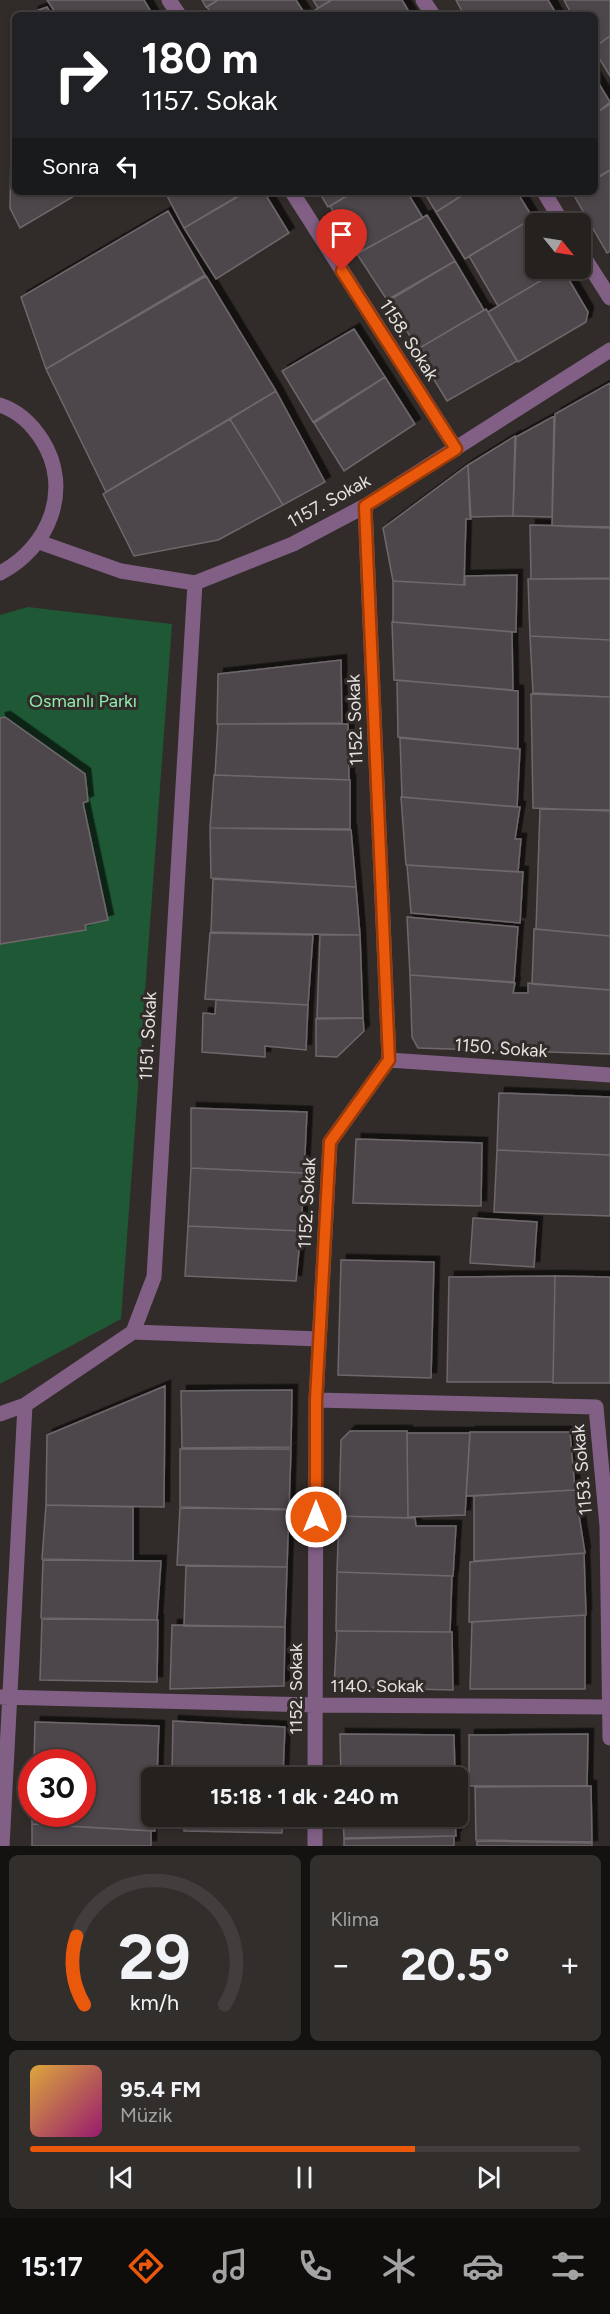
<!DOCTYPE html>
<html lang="tr">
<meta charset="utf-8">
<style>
:root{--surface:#25211f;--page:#312e2c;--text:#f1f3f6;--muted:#a3a3a4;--line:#423e3d;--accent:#ea580c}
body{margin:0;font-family:Figtree,sans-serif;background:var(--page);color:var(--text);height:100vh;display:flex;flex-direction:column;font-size:22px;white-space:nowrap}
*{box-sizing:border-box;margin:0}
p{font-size:20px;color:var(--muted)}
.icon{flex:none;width:33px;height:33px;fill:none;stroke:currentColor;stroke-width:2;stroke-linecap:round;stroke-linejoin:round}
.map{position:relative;height:1846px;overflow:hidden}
.drawer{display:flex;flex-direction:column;gap:9px;padding:9px;background:#141211;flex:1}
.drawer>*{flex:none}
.banner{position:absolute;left:12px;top:12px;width:586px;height:183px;border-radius:9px;box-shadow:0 3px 9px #0003,0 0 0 2px var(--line);background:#202124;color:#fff;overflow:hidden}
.needle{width:39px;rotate:120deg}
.buttons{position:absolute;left:525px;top:213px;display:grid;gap:12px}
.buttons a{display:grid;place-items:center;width:66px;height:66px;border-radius:9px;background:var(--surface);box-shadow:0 3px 9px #0003,0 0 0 2px var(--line);font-size:30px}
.speed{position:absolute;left:18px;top:1749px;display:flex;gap:12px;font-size:30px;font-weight:700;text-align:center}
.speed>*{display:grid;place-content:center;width:78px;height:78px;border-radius:50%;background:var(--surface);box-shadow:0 3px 9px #0003,0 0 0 2px var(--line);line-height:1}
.speed .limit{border:9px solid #d22;background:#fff;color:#111}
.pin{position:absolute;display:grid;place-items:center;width:51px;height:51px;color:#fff;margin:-62px -26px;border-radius:50% 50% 50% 0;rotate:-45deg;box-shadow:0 0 6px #0007}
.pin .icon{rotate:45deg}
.me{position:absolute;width:66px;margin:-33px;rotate:0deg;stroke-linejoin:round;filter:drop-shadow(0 0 4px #0008)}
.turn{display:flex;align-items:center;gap:21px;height:126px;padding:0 30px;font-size:27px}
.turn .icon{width:78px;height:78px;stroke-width:2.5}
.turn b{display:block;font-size:42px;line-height:51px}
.then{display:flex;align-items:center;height:57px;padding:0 30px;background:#0003;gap:12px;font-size:22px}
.big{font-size:45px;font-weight:700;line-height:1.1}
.drawer .tile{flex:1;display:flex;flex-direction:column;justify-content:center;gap:9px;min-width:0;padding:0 21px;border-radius:9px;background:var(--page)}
.drawer .dial{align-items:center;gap:0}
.dial svg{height:156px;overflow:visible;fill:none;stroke:var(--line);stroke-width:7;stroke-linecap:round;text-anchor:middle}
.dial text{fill:var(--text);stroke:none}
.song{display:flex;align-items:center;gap:18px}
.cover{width:72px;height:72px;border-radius:9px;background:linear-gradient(135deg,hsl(40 70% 55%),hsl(320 70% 35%))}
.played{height:6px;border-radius:3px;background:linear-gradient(90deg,var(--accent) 70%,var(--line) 70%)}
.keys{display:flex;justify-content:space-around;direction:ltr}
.heat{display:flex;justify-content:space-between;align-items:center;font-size:33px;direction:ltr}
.drawer .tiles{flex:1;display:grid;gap:9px;grid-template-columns:1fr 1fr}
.tile:last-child{grid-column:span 2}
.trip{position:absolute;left:141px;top:1767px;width:327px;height:60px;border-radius:9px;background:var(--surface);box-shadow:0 3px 9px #0003,0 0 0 2px var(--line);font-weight:700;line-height:60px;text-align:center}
.tabs{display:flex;height:96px;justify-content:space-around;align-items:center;background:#0f0d0c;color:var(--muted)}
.tabs .icon{width:42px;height:42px}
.tabs .on{color:var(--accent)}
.tabs b{font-size:27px;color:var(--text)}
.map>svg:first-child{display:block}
.green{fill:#1f5835}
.building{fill:#4d474b;stroke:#6e686c;stroke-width:1.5;filter:url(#shadow)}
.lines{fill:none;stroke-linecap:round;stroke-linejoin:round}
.minor{stroke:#826085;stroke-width:15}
.tertiary{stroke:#826085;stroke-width:15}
.route-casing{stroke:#983908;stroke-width:15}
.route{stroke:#ea580c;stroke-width:10}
.labels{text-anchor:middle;stroke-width:6;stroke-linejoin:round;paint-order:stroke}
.street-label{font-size:18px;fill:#e5e1df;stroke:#312c29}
.park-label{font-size:18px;fill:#8febad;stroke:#312c29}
</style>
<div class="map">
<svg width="610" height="1846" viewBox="0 0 610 1846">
<defs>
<filter id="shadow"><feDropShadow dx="5.5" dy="-5.5" stdDeviation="0" flood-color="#0009"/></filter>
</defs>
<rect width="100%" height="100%" fill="#312c29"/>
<path class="green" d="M28,607L172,624L121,1319L0,1384V615Z"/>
<path class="building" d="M47,0H144L153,15H57Z
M202,0H218L206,7Z
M218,0H296L305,14L212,15L207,7Z
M313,0H332L318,8Z
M331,0H402L411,15H314L312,12Z
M456,0H548L557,15H464Z
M564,0H610V36L596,46V15H572Z
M47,7L52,15H33V12Z
M610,36V76L596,53V46Z
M596,79L610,102L596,114Z
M610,104V170L596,178V113Z
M15,149V192H81L20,228L10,208L11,151Z
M610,170V251L607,253L572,192H596V179Z
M165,192H245L184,228Z
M246,192H264L289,233L216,279L184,228Z
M319,192H353L328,207Z
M354,192H407L423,218L358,253L330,206Z
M424,192H467L436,212Z
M468,192H517L533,218L465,259L436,212Z
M168,211L205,275L46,369L21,297Z
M427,215L455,261L387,300L357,254Z
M533,218L536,224V268H562L498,306L469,256Z
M455,261L484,310L418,349L388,301Z
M562,268L588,312L586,322L518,362L488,312Z
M206,276L276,391L106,492L46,369Z
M486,309L517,361L447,401L416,350Z
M354,329L385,377L313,422L282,371Z
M385,377L415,424L344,471L314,423Z
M610,383V528L552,526L555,414Z
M276,391L325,482L283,505L230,419Z
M554,416L552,517L513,516L516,437Z
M230,419L283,505L218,540L134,556L103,494Z
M515,436L513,516L470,517L468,465Z
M468,465L471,519H466L464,585L393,581L383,528Z
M530,525L610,527V578L531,579Z
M517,575L516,632L393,622V581L465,585V576Z
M528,579H610V640L530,636Z
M392,622L512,632L513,690L394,680Z
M530,636L610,640V697L533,693Z
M341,660L342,723L217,724L218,674Z
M397,680L518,691V749L398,737Z
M531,694L610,697V811L533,808Z
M5,717L85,774L88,801L83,803L108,920L85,925L86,930L0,944V718Z
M218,724H348L349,780L215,775Z
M400,738L520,749L517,807L402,797Z
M214,775L350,780V829L210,828Z
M401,797L520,807L515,839H521L518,872L406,865Z
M540,809L610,810V936L536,929Z
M210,828L351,830L356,887L211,878Z
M407,865L523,872L520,923L411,913Z
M213,879L356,887L360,935L211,932Z
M407,917L518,927L514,982L410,975Z
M534,929L610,936V990L532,984Z
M210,933L313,935L308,1005L205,999Z
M320,935H360L363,1018H317Z
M410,975L515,983L513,993H528V983L610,990V1054L418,1048L412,1037Z
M216,1000L308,1005L306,1050L265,1046V1057L202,1052L203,1013L215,1014Z
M363,1018L364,1031L337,1057L316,1056V1019Z
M499,1093L610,1097V1155L497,1150Z
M191,1108L307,1112L304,1173L191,1168Z
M356,1139L482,1143L481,1206L353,1203Z
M497,1150L610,1155V1216L494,1212Z
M191,1168L304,1173L301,1231L188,1226Z
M473,1218L537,1222L534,1267L470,1263Z
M188,1226L301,1231L296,1281L185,1276Z
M341,1260L434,1262L431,1378L338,1375Z
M555,1276L553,1382H447L449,1277Z
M555,1276L609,1277L610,1279V1383H553Z
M165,1386L164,1507L46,1505L47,1435Z
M292,1390L291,1447L182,1448L181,1391Z
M350,1431H407L408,1518L339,1516L341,1440Z
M470,1432H570L575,1490L466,1496Z
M407,1433H470L465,1515L408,1517Z
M180,1449H291L289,1510L180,1507Z
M575,1490L585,1553L474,1561V1496Z
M46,1505L133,1507V1561L42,1559Z
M180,1508L289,1509L287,1567L177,1565Z
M339,1516L415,1518L416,1526H456L453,1576L337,1572Z
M584,1553L586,1615L469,1622L470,1562Z
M43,1560L161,1561L157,1620L41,1618Z
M186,1566L287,1567L285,1627L184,1626Z
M337,1572L452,1576L450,1632L336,1631Z
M585,1615V1689H470L472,1622Z
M42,1619L158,1620L157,1682L40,1680Z
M172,1625L285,1627L284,1686L170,1689Z
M337,1631L452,1632L453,1690L334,1687Z
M173,1721L285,1727L283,1774L172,1772Z
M35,1722L159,1726L157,1778H152V1816H155V1831L32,1824V1814H82V1762H34Z
M340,1734L454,1735L455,1778H341Z
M588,1734L587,1786H469V1735Z
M185,1772L283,1775V1778H185Z
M591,1786L592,1842L476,1840L475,1787Z
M184,1816H283L282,1833L184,1831Z
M343,1816H455L456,1836L344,1838Z
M32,1824L151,1831V1846H32Z
M454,1836V1846H344V1839Z
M477,1841L592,1843V1846H477Z"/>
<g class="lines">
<path class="minor" d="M169,0L179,15
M423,0L433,15
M292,192L456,449
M544,192L563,224
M580,251L610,298
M389,1060L610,1075
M133,1332L319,1339
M316,1400L596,1407L607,1526L610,1738
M0,1414L25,1405L133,1332L154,1277L195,583
M0,1697L315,1705L610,1707
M315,1778L316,1400L330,1142L389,1060L365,506
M2,1846L25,1405
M315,1846V1816"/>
<path class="tertiary" d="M0,405C18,411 32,424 42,440C73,489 49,548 0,573
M39,542L121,571L195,583L293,544L365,506L610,350"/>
</g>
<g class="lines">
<defs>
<path id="route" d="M316,1517V1400L330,1142L389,1060L365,506L456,449L342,271"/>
</defs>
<use href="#route" class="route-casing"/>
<use href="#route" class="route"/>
</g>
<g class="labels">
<g class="street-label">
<text transform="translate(409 340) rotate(57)" y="6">1158. Sokak</text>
<text transform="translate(329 501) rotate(-29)" y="6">1157. Sokak</text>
<text transform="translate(355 720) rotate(-92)" y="6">1152. Sokak</text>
<text transform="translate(148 1036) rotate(-87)" y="6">1151. Sokak</text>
<text transform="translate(501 1048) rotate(4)" y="6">1150. Sokak</text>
<text transform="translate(307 1203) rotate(-87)" y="6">1152. Sokak</text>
<text transform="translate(582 1470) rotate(-95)" y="6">1153. Sokak</text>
<text x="377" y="1692">1140. Sokak</text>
<text transform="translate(296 1689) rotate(-90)" y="6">1152. Sokak</text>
</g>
<g class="park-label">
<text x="83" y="707">Osmanlı Parkı</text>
</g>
</g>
</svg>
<div class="buttons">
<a><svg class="needle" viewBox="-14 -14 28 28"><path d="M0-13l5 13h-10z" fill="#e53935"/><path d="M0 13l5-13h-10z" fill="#a3a3a4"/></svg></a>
</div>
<div class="speed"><div class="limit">30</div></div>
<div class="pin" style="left:342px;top:271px;background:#d93025"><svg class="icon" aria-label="arrive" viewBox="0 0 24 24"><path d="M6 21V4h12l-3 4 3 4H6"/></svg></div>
<svg class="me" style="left:316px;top:1517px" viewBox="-20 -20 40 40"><circle r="17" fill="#ea580c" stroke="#fff" stroke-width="3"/><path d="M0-11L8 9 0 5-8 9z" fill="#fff"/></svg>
<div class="trip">15:18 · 1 dk · 240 m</div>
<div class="banner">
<div class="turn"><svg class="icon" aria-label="right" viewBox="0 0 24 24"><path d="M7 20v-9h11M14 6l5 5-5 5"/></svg><div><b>180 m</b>1157. Sokak</div></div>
<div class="then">Sonra<svg class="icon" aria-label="left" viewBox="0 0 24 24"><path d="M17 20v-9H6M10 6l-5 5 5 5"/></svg></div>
</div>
</div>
<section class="drawer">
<div class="tiles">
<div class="tile dial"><svg viewBox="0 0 100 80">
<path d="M14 69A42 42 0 1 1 86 69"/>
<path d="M14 69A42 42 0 0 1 10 34" stroke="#ea580c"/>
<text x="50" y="56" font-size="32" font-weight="700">29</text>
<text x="50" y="72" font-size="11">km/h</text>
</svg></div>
<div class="tile"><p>Klima</p>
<div class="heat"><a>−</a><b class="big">20.5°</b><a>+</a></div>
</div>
<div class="tile">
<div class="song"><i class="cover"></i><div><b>95.4 FM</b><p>Müzik</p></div></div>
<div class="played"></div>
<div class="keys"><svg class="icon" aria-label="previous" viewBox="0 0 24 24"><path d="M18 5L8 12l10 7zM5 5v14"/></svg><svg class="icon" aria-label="pause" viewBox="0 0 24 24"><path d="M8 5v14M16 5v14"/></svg><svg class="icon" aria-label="next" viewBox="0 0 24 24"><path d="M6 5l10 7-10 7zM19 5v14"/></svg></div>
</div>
</div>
</section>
<nav class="tabs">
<b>15:17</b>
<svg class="icon on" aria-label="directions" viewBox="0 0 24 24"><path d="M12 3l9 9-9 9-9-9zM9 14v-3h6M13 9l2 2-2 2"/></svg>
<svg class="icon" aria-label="music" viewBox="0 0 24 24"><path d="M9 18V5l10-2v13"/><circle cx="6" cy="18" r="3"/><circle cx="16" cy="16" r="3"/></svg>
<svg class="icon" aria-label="phone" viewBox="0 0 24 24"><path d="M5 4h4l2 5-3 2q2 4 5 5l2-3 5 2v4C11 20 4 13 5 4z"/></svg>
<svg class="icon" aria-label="climate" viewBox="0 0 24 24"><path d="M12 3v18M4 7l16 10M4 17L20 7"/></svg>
<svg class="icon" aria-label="car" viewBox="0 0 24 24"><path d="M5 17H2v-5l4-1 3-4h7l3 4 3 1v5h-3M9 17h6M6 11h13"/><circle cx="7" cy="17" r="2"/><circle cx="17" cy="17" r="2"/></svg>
<svg class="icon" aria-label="filters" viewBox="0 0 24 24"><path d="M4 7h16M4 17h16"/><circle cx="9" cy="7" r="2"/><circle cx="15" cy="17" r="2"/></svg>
</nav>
